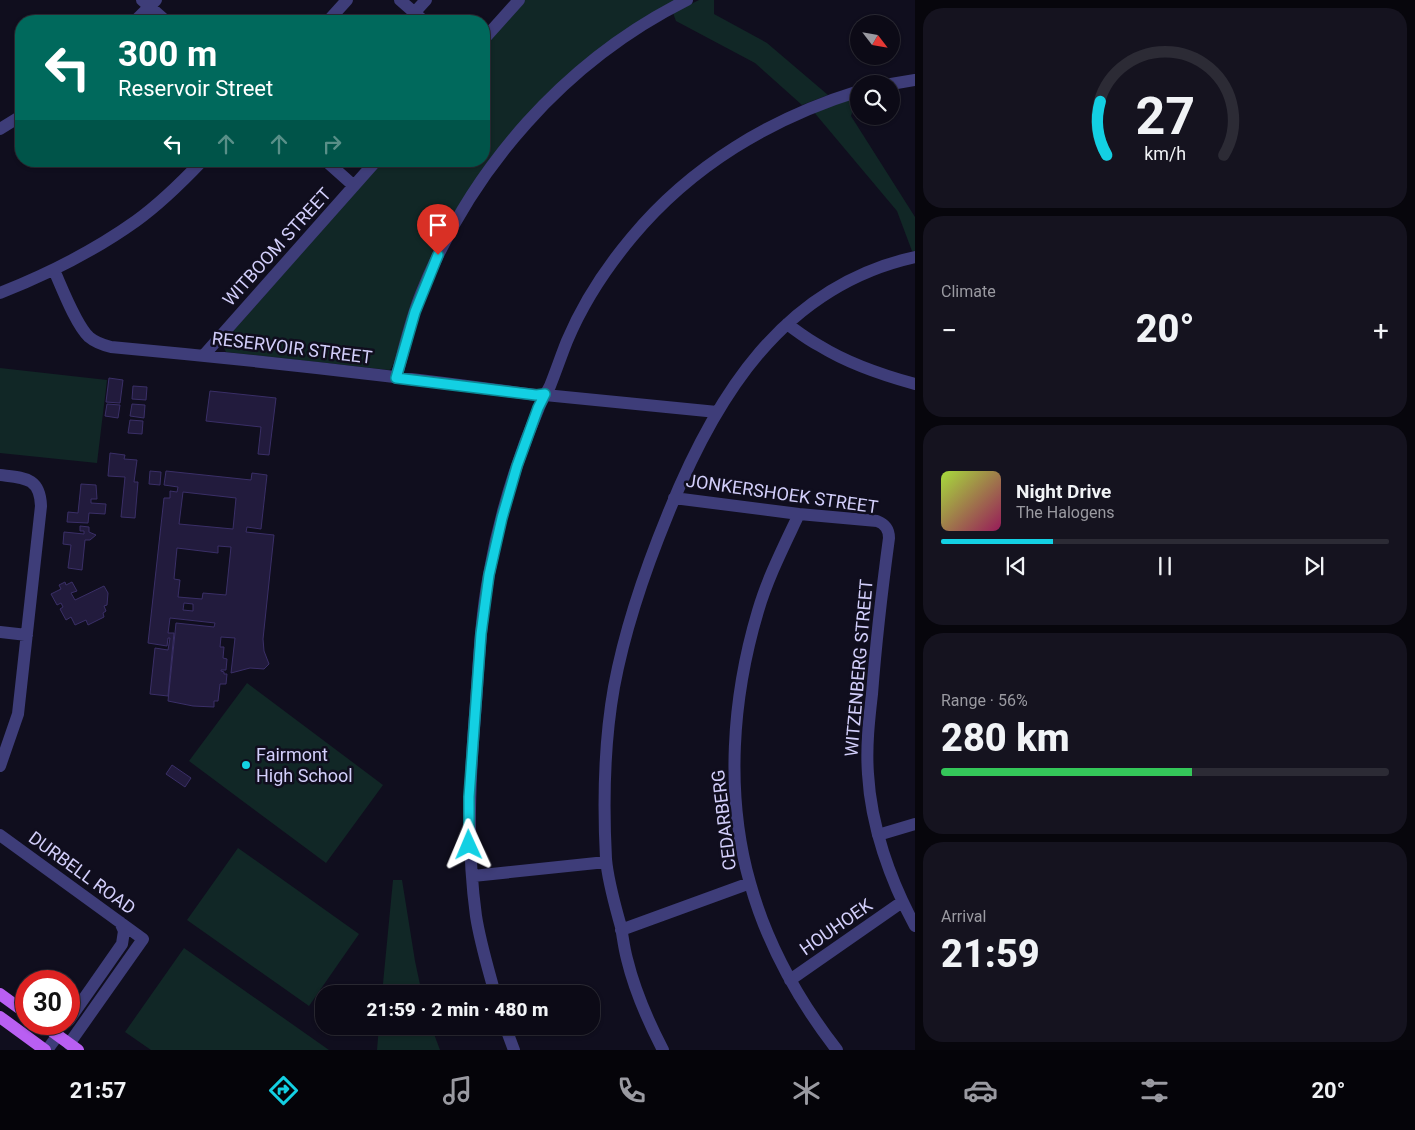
<!DOCTYPE html>
<meta charset="utf-8">
<style>
:root{--surface:#0c0a16;--page:#15131f;--text:#f1f3f6;--muted:#9a9aa1;--line:#2c2b35;--accent:#13d0e3}
body{margin:0;font-family:Roboto,sans-serif;background:var(--page);color:var(--text);height:100vh;display:flex;flex-direction:column;font-size:19px;white-space:nowrap}
*{box-sizing:border-box;margin:0}
p{font-size:16px;color:var(--muted)}
.icon{flex:none;width:28px;height:28px;fill:none;stroke:currentColor;stroke-width:2;stroke-linecap:round;stroke-linejoin:round}
.map{position:relative;flex:1;overflow:hidden}
.sheet{display:flex;flex-direction:column;gap:8px;padding:8px;background:#07060c;width:500px}
.sheet>*{flex:none}
.banner{position:absolute;left:15px;top:15px;width:475px;height:152px;border-radius:20px;box-shadow:0 1px 4px #0004,0 0 0 1px var(--line);background:#00695c;color:#fff;overflow:hidden}
.needle{width:32px;rotate:121deg}
.buttons{position:absolute;left:850px;top:15px;display:grid;gap:10px}
.buttons a{display:grid;place-items:center;width:50px;height:50px;border-radius:50%;background:var(--surface);box-shadow:0 1px 4px #0004,0 0 0 1px var(--line);font-size:25px}
.speed{position:absolute;left:15px;top:970px;display:flex;gap:10px;font-size:25px;font-weight:700;text-align:center}
.speed>*{display:grid;place-content:center;width:65px;height:65px;border-radius:50%;background:var(--surface);box-shadow:0 1px 4px #0004,0 0 0 1px var(--line);line-height:1}
.speed .limit{border:8px solid #d22;background:#fff;color:#111}
.pin{position:absolute;display:grid;place-items:center;width:42px;height:42px;color:#fff;margin:-51px -21px;border-radius:50% 50% 50% 0;rotate:-45deg;box-shadow:0 0 5px #0007}
.pin .icon{rotate:45deg}
.me{position:absolute;width:55px;margin:-28px;rotate:359deg;stroke-linejoin:round;filter:drop-shadow(0 0 4px #0008)}
.turn{display:flex;align-items:center;gap:18px;height:105px;padding:0 20px;font-size:22px}
.turn .icon{width:65px;height:65px;stroke-width:2.5}
.turn b{display:block;font-size:35px;line-height:42px}
.lanes{display:flex;align-items:center;height:48px;padding:0 20px;background:#0003;justify-content:center;gap:25px;direction:ltr}
.lanes .off{opacity:.35}
.big{font-size:38px;font-weight:800;line-height:1.1}
.sheet .card{flex:1;display:flex;flex-direction:column;justify-content:center;gap:8px;min-width:0;padding:0 18px;border-radius:20px;background:var(--page)}
.sheet .dial{align-items:center;gap:0}
.dial svg{height:130px;overflow:visible;fill:none;stroke:var(--line);stroke-width:7;stroke-linecap:round;text-anchor:middle}
.dial text{fill:var(--text);stroke:none}
.song{display:flex;align-items:center;gap:15px}
.cover{width:60px;height:60px;border-radius:8px;background:linear-gradient(135deg,hsl(80 70% 55%),hsl(330 70% 35%))}
.played{height:5px;border-radius:2px;background:linear-gradient(90deg,var(--accent) 25%,var(--line) 25%)}
.keys{display:flex;justify-content:space-around;direction:ltr}
.heat{display:flex;justify-content:space-between;align-items:center;font-size:28px;direction:ltr}
.charge{height:8px;border-radius:4px;background:linear-gradient(90deg,#34c759 56%,var(--line) 0)}
.trip{position:absolute;left:315px;top:985px;width:285px;height:50px;border-radius:20px;background:var(--surface);box-shadow:0 1px 4px #0004,0 0 0 1px var(--line);font-weight:800;line-height:50px;text-align:center}
.tab-bar{display:flex;height:80px;justify-content:space-around;align-items:center;background:#050409;color:var(--muted)}
.tab-bar .icon{width:35px;height:35px}
.tab-bar .selected{color:var(--accent)}
.tab-bar b{font-size:22px;color:var(--text)}
main{display:flex;flex:1;min-height:0}
.map>svg:first-child{display:block}
.green{fill:#112726}
.building{fill:#221b3d;stroke:#3a2f67;fill-rule:evenodd}
.lines{fill:none;stroke-linecap:round;stroke-linejoin:round}
.minor{stroke:#3e3d79;stroke-width:12}
.tertiary{stroke:#3e3d79;stroke-width:12}
.primary{stroke:#b95ff2;stroke-width:12}
.route-casing{stroke:#0c8794;stroke-width:12}
.route{stroke:#13d0e3;stroke-width:9}
.poi-dot{fill:#13d0e3;stroke:#100e1e;stroke-width:2}
.labels{text-anchor:middle;stroke-width:5;stroke-linejoin:round;paint-order:stroke}
.street-label{font-size:18px;fill:#d3cffb;stroke:#100e1e}
.poi-label{font-size:18px;fill:#d3cffb;stroke:#100e1e;text-anchor:start}
</style>
<main>
<div class="map">
<svg width="915" height="1050" viewBox="0 0 915 1050">
<rect width="100%" height="100%" fill="#100e1e"/>
<path class="green" d="M525,0H676L645,17L488,162L391,369L389,370L226,352L222,344L382,161H484V46Z
M699,0H714V14L767,43L828,95L802,105L755,63L676,21L673,13Z
M853,97L855,103L851,116L915,217V251H912L897,211L813,111Z
M0,368L107,380L97,463L0,453Z
M247,683L383,785L326,863L189,761Z
M238,848L359,934L309,1006L187,920Z
M393,880H402L415,961L422,994H382Z
M184,948L329,1050H151L125,1032Z
M379,1026H431L440,1050H377Z"/>
<path class="building" d="M109,378L123,380L120,403L106,402Z
M133,386L147,387L146,400L132,399Z
M210,391L276,398L269,455L258,454L261,427L206,421Z
M107,404L120,405L118,418L105,416Z
M132,404L145,405L144,418L130,416Z
M130,420L143,421L142,434L128,433Z
M110,453L125,455L124,459L137,460L134,482H138L135,518L121,517L125,477L108,476Z
M150,471L161,472L160,485L149,484Z
M166,471L251,480L252,473L267,475L261,529L247,527L246,532L274,535L263,639L264,651L269,664L264,669L250,668L231,673L235,638L221,637L220,647H224L223,658L227,659L226,670H221V671L224,672V674H227L226,684H220L218,701H214V707L193,706L168,701L176,623L214,627L215,623L170,618L168,633H174L168,696L150,694L155,648L168,650L170,638H168L167,646L148,643L164,498H170V491L177,492L178,487L164,485ZM183,492L236,498L233,529L179,524ZM218,546L231,547L226,595L203,593L202,599L178,597L180,580L174,579L177,548L218,553ZM184,603L193,604V611L183,610Z
M81,484L96,485L97,499H91V503L106,504L105,514L89,513L88,523L67,522L68,512L78,513Z
M80,526L89,527V532L96,535L90,540H85L82,570L68,568L71,545L63,544L64,532L84,534V531H80Z
M65,582L66,585L72,582L77,591L71,593L75,600L104,586L108,593L107,605L104,606L106,611L103,613L104,617L88,625L86,620L75,625L71,617L66,620L60,609L63,607L61,603L57,605L51,594L61,589L59,585Z
M172,765L191,778L185,787L166,774Z"/>
<g class="lines">
<path class="minor" d="M142,0L166,21
M400,0L424,21
M415,12L426,0
M135,21L156,0
M328,21L347,0
M484,39L519,0
M891,84L915,80
M0,129L21,116
M326,161L354,186
M54,270C62,288 76,325 89,337C96,343 103,345 111,347C253,360 395,376 536,395H545L717,412
M0,293C48,274 94,251 136,221C161,203 182,182 202,161
M787,324C798,332 808,340 820,346C849,364 882,375 915,384
M204,355L376,161
M396,378C404,350 410,321 421,294C471,168 565,61 687,0
M0,475C24,478 40,477 41,506L18,714L0,766
M674,498L799,514L877,521C885,524 889,529 889,538C882,590 876,642 872,694C869,720 866,747 868,774C871,826 890,880 915,926
M799,514C784,546 768,577 758,611C732,698 725,795 750,883C767,944 799,1001 837,1050
M0,632L27,635
M0,835L143,939L69,1044
M878,835L915,824
M473,876L606,862
M621,930L750,883
M790,980L902,902
M495,994C488,968 480,942 476,916C466,843 470,774 476,702C479,659 481,616 489,574C499,518 516,462 538,410C541,401 546,394 550,386C556,371 561,356 567,341C583,303 606,268 632,237C691,166 771,118 859,91
M69,1020L122,944L124,931L120,922
M505,1026L514,1050
M663,1050C649,1023 634,988 627,959C624,948 623,938 621,927C615,905 608,882 606,859C603,802 604,743 614,687C625,628 645,570 668,514C715,397 783,286 915,257"/>
<path class="tertiary" d="M47,1050L58,1035"/>
<path class="primary" d="M0,994L26,1013
M0,1017L45,1050
M42,1024L78,1050"/>
</g>
<g class="lines">
<defs>
<path id="route" d="M438,255L415,312L396,378L536,395L545,394L538,408L517,466L502,518L489,575L481,634L469,797V845"/>
</defs>
<use href="#route" class="route-casing"/>
<use href="#route" class="route"/>
</g>
<circle class="poi-dot" cx="246" cy="765" r="5"/>
<g class="labels">
<g class="street-label">
<text transform="translate(277 247) rotate(-48)" y="6">WITBOOM STREET</text>
<text transform="translate(292 348) rotate(7)" y="6">RESERVOIR STREET</text>
<text transform="translate(782 494) rotate(8)" y="6">JONKERSHOEK STREET</text>
<text transform="translate(859 668) rotate(-85)" y="6">WITZENBERG STREET</text>
<text transform="translate(724 820) rotate(-97)" y="6">CEDARBERG</text>
<text transform="translate(82 873) rotate(36)" y="6">DURBELL ROAD</text>
<text transform="translate(836 927) rotate(-35)" y="6">HOUHOEK</text>
</g>
<g class="poi-label">
<text x="256" y="761">Fairmont<tspan x="256" dy="21">High School</tspan></text>
</g>
</g>
</svg>
<div class="buttons">
<a><svg class="needle" viewBox="-14 -14 28 28"><path d="M0-13l5 13h-10z" fill="#e53935"/><path d="M0 13l5-13h-10z" fill="#9a9aa1"/></svg></a>
<a><svg class="icon" aria-label="search" viewBox="0 0 24 24"><circle cx="10" cy="10" r="6"/><path d="M15 15l6 6"/></svg></a>
</div>
<div class="speed"><div class="limit">30</div></div>
<div class="pin" style="left:438px;top:255px;background:#d93025"><svg class="icon" aria-label="arrive" viewBox="0 0 24 24"><path d="M6 21V4h12l-3 4 3 4H6"/></svg></div>
<svg class="me" style="left:469px;top:845px" viewBox="-20 -20 40 40"><path d="M0-17L14 15 0 8-14 15z" fill="#13d0e3" stroke="#fff" stroke-width="4"/></svg>
<div class="trip">21:59 · 2 min · 480 m</div>
<div class="banner">
<div class="turn"><svg class="icon" aria-label="left" viewBox="0 0 24 24"><path d="M17 20v-9H6M10 6l-5 5 5 5"/></svg><div><b>300 m</b>Reservoir Street</div></div>
<div class="lanes"><svg class="icon" aria-label="left" viewBox="0 0 24 24"><path d="M17 20v-9H6M10 6l-5 5 5 5"/></svg><svg class="icon off" aria-label="ahead" viewBox="0 0 24 24"><path d="M12 20V5M6 11l6-6 6 6"/></svg><svg class="icon off" aria-label="ahead" viewBox="0 0 24 24"><path d="M12 20V5M6 11l6-6 6 6"/></svg><svg class="icon off" aria-label="right" viewBox="0 0 24 24"><path d="M7 20v-9h11M14 6l5 5-5 5"/></svg></div>
</div>
</div>
<section class="sheet">
<div class="card dial"><svg viewBox="0 0 100 80">
<path d="M14 69A42 42 0 1 1 86 69"/>
<path d="M14 69A42 42 0 0 1 10 36" stroke="#13d0e3"/>
<text x="50" y="56" font-size="32" font-weight="700">27</text>
<text x="50" y="72" font-size="11">km/h</text>
</svg></div>
<div class="card"><p>Climate</p>
<div class="heat"><a>−</a><b class="big">20°</b><a>+</a></div>
</div>
<div class="card">
<div class="song"><i class="cover"></i><div><b>Night Drive</b><p>The Halogens</p></div></div>
<div class="played"></div>
<div class="keys"><svg class="icon" aria-label="previous" viewBox="0 0 24 24"><path d="M18 5L8 12l10 7zM5 5v14"/></svg><svg class="icon" aria-label="pause" viewBox="0 0 24 24"><path d="M8 5v14M16 5v14"/></svg><svg class="icon" aria-label="next" viewBox="0 0 24 24"><path d="M6 5l10 7-10 7zM19 5v14"/></svg></div>
</div>
<div class="card"><p>Range · 56%</p><b class="big">280 km</b><div class="charge"></div></div>
<div class="card"><p>Arrival</p><b class="big">21:59</b></div>
</section>
</main>
<nav class="tab-bar">
<b>21:57</b>
<svg class="icon selected" aria-label="directions" viewBox="0 0 24 24"><path d="M12 3l9 9-9 9-9-9zM9 14v-3h6M13 9l2 2-2 2"/></svg>
<svg class="icon" aria-label="music" viewBox="0 0 24 24"><path d="M9 18V5l10-2v13"/><circle cx="6" cy="18" r="3"/><circle cx="16" cy="16" r="3"/></svg>
<svg class="icon" aria-label="phone" viewBox="0 0 24 24"><path d="M5 4h4l2 5-3 2q2 4 5 5l2-3 5 2v4C11 20 4 13 5 4z"/></svg>
<svg class="icon" aria-label="climate" viewBox="0 0 24 24"><path d="M12 3v18M4 7l16 10M4 17L20 7"/></svg>
<svg class="icon" aria-label="car" viewBox="0 0 24 24"><path d="M5 17H2v-5l4-1 3-4h7l3 4 3 1v5h-3M9 17h6M6 11h13"/><circle cx="7" cy="17" r="2"/><circle cx="17" cy="17" r="2"/></svg>
<svg class="icon" aria-label="filters" viewBox="0 0 24 24"><path d="M4 7h16M4 17h16"/><circle cx="9" cy="7" r="2"/><circle cx="15" cy="17" r="2"/></svg>
<b>20°</b>
</nav>
